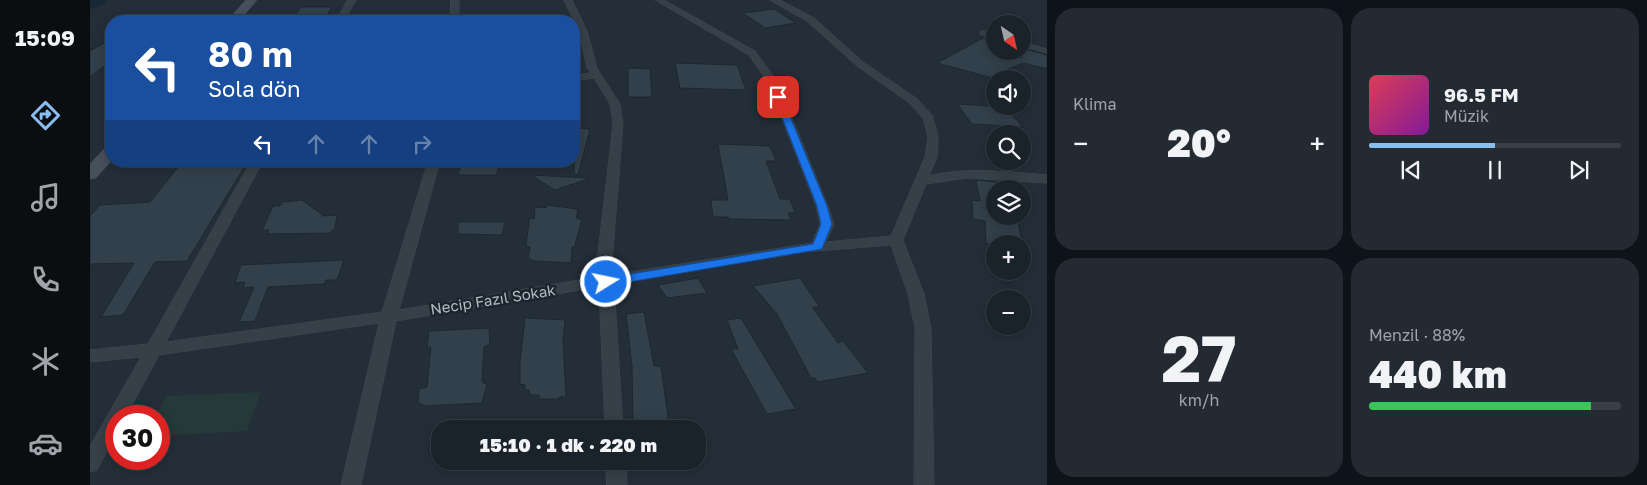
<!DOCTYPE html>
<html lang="tr">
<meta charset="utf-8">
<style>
:root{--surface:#1a222a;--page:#232a32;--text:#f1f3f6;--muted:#9fa4a8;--line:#383f47;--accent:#8bbef0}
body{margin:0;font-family:"Golos Text",sans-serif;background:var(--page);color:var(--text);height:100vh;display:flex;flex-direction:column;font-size:19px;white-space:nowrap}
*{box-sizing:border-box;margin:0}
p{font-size:16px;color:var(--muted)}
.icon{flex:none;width:28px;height:28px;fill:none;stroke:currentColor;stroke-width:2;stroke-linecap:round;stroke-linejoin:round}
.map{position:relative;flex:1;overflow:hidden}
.side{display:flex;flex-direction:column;gap:8px;padding:8px;background:#0e1317;width:600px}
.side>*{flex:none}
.banner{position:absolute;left:15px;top:15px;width:475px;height:152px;border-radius:20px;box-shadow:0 2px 12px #0003,0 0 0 1px var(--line);background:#1a4fa0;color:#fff;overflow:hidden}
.needle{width:32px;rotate:146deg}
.fabs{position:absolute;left:896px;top:15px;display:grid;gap:10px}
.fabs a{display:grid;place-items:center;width:45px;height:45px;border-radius:50%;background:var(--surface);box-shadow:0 2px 12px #0003,0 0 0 1px var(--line);font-size:25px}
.speed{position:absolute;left:15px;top:405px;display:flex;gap:10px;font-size:25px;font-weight:700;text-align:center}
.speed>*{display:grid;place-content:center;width:65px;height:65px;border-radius:50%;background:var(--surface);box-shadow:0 2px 12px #0003,0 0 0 1px var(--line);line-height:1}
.speed .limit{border:8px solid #d22;background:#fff;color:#111}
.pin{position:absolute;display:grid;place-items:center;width:42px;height:42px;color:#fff;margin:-21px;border-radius:10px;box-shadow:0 2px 8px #0006}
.me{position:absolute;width:55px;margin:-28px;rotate:80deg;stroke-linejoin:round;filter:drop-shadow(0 0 4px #0008)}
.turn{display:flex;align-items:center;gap:18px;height:105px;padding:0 20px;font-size:22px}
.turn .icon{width:65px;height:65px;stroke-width:2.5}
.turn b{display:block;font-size:35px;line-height:42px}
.lanes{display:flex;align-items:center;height:48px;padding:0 20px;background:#0003;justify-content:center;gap:25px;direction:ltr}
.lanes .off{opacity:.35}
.big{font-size:38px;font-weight:800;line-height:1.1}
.side .tile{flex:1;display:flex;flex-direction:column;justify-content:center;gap:8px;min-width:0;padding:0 18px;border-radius:20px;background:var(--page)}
.side .dial{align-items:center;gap:0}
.dial b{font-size:65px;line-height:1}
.song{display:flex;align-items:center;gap:15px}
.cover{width:60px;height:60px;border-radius:8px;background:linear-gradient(135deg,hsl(350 70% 55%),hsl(290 70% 35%))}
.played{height:5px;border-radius:2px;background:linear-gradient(90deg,var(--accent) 50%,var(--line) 50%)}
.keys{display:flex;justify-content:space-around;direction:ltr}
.heat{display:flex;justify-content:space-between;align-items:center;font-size:28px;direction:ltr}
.charge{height:8px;border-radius:4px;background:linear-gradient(90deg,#34c759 88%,var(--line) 0)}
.side .tiles{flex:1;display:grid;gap:8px;grid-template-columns:repeat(2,1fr)}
.trip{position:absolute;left:341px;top:420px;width:275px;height:50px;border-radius:20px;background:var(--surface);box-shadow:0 2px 12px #0003,0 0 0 1px var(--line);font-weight:800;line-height:50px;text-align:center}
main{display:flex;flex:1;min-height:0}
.tabs{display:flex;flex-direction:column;width:90px;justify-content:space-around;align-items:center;background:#0a0e11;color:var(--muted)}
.tabs .icon{width:35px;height:35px}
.tabs .active{color:var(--accent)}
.tabs b{font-size:22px;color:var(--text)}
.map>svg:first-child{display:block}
.green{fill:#253939}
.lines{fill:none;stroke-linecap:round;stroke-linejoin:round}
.river{fill:#172734;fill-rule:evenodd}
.building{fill:#32404b;stroke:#1e272f}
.lane-casing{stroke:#404951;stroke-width:5}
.street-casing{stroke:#404951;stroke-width:1}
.secondary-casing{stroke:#404951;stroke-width:1}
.lane{stroke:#364048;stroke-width:4.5}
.street{fill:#364048;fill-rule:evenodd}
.secondary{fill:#45505b;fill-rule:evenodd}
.route{fill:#1a73e8;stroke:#114b97}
.labels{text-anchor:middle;stroke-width:5;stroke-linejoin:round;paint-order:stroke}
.street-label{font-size:15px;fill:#b1bbc4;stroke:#1c252d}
</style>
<main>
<nav class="tabs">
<b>15:09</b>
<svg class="icon active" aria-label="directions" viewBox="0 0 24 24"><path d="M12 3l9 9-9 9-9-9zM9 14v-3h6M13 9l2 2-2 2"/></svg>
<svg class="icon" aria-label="music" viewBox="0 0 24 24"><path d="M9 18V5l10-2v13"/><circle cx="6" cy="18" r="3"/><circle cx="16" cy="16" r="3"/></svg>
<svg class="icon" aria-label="phone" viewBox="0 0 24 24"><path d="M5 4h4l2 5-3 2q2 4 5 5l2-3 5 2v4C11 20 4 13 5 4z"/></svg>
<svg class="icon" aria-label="climate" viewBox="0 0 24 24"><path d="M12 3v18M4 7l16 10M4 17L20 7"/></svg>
<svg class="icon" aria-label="car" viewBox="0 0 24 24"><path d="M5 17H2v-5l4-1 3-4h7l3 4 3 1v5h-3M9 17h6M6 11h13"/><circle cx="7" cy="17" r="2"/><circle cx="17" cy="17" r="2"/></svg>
</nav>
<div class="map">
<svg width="957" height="485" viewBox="0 0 957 485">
<rect width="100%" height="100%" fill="#232e38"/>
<path class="green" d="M171,392L157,431L69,436V416H65L77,396Z"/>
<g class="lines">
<path class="river" d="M0,0H16L14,4L0,9Z"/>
</g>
<path class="building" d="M211,7H242L233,21H201Z
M684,9L706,23L675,28L653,13Z
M893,38L905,41V51L932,58V48L957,55V69L933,63L918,69L908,78L899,77L847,63Z
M21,39V61L0,77V51Z
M585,63L647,65L656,90L590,88Z
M538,68L560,69L562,97H538Z
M867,104L915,107L933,127L882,124Z
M484,128L500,129L488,175L484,174Z
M628,144L680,146L686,161H676L690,199H700L705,213H698L701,220L639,219L638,217H623L621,200H638Z
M93,161H158L97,261L65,262L33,315L11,317L44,263L0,264V216L10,205L60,202Z
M372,161H411L406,175H368Z
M441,175L498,178V179L465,190Z
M886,180L905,182V216H927L932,244H896L895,221L883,219L882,200L890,201Z
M212,200L234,216L247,215L245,228L240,233L178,234L179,230H172L183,206H190L193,202Z
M457,205L488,209L486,218L492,220L484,248L482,247L481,263L444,261L438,258L440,247L436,246L439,221L440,218L444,219L445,207L456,208Z
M368,222H415L412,235L368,234Z
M254,260L247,280H236L234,284L178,287L165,321L149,322L164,287L153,288L155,282L145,283L151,265Z
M608,278L617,293L577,298L568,285Z
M710,278L729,306L723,308L748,343L753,341L778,373L728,382L725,378H721L687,314L663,286Z
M554,312L564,366H571L579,424H543L542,366L536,314Z
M435,318L475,320L473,339L476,397H469L470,399H449V395H440L439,390H435V385L430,384V363Z
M651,318L706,409L677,414L641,349H648L637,320Z
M399,328L400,344L394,347L392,382L397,385L392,403L334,406L328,402L329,389L337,387L341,347H337L339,331Z"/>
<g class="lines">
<defs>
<path id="lane" d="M144,20L185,19
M892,33L905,37
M932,44L957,51"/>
<path id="street" d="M258,0H266L254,21H246Z
M361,0H369V21H361Z
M474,0H482L497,31L507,68L530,104L533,124L521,275L722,243L730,224L726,206L677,81L659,55L565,0H574L665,51L687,81L738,206L744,224L736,242L801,236L835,157L838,136L833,118L818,102L767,66L718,22L680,0H690L724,18L773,62L826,98L842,115L848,136L847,157L839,176C878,166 918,172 957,175V183L877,178L836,184L813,240L834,294L841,328L844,485H824L825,328L818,294L801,245L714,252L524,284L533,429H515L509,287L306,321L271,485H251L289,323L69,355L36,416H26V434L7,470L0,472V446L51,357L0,362V350L58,344L161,161H173L76,342L292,312L338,161H350L309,310L507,277L506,271L523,124L520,104L504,78L484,81V75L501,73L497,68L489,31Z
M516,461H536L537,485H517Z"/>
<path id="secondary" d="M156,0H167L149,21H137Z
M21,146V161L6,178L0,179V164L15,148Z"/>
</defs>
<use href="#lane" class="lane-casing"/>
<use href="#street" class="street-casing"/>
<use href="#secondary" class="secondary-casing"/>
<use href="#lane" class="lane"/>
<use href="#street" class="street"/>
<use href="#secondary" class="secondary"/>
</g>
<path class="route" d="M688,94L692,97L737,206L742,224L732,249L516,286L512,285L510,282L512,279L516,278L723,244L731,224L727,206L684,97Z"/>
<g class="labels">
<g class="street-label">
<text transform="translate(403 300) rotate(-9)" y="5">Necip Fazıl Sokak</text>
</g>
</g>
</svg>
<div class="fabs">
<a><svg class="needle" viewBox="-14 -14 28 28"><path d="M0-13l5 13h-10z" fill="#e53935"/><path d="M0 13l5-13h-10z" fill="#9fa4a8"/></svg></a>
<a><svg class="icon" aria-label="sound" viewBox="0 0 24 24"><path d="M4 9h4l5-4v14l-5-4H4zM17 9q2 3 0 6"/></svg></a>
<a><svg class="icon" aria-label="search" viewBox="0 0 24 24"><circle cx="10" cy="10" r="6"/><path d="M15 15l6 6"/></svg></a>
<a><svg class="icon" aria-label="layers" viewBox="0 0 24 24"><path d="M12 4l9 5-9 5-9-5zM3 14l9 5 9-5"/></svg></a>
<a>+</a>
<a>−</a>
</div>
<div class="speed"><div class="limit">30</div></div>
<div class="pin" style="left:688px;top:97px;background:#d93025"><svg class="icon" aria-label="arrive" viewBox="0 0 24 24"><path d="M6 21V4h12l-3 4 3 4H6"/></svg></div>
<svg class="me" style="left:516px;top:282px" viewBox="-20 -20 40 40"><circle r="17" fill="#1a73e8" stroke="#fff" stroke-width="3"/><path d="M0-11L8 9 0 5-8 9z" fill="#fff"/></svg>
<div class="trip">15:10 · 1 dk · 220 m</div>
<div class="banner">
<div class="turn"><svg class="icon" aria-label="left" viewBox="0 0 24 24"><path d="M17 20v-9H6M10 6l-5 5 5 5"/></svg><div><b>80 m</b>Sola dön</div></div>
<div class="lanes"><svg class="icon" aria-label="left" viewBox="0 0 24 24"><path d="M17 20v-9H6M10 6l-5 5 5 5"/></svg><svg class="icon off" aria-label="ahead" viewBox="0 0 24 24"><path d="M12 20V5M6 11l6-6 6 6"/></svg><svg class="icon off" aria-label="ahead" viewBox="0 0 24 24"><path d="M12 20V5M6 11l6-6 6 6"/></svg><svg class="icon off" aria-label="right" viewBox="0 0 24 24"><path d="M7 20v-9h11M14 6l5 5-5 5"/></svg></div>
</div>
</div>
<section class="side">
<div class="tiles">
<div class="tile"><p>Klima</p>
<div class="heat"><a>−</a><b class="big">20°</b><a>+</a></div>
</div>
<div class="tile">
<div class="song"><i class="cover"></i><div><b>96.5 FM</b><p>Müzik</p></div></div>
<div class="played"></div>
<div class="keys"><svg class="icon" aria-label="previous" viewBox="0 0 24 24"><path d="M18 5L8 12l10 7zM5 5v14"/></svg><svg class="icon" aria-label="pause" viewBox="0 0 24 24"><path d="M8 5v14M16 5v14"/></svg><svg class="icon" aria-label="next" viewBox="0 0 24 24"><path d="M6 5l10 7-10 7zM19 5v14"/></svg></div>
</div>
<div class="tile dial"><b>27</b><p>km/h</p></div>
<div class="tile"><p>Menzil · 88%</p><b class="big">440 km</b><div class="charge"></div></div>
</div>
</section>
</main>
